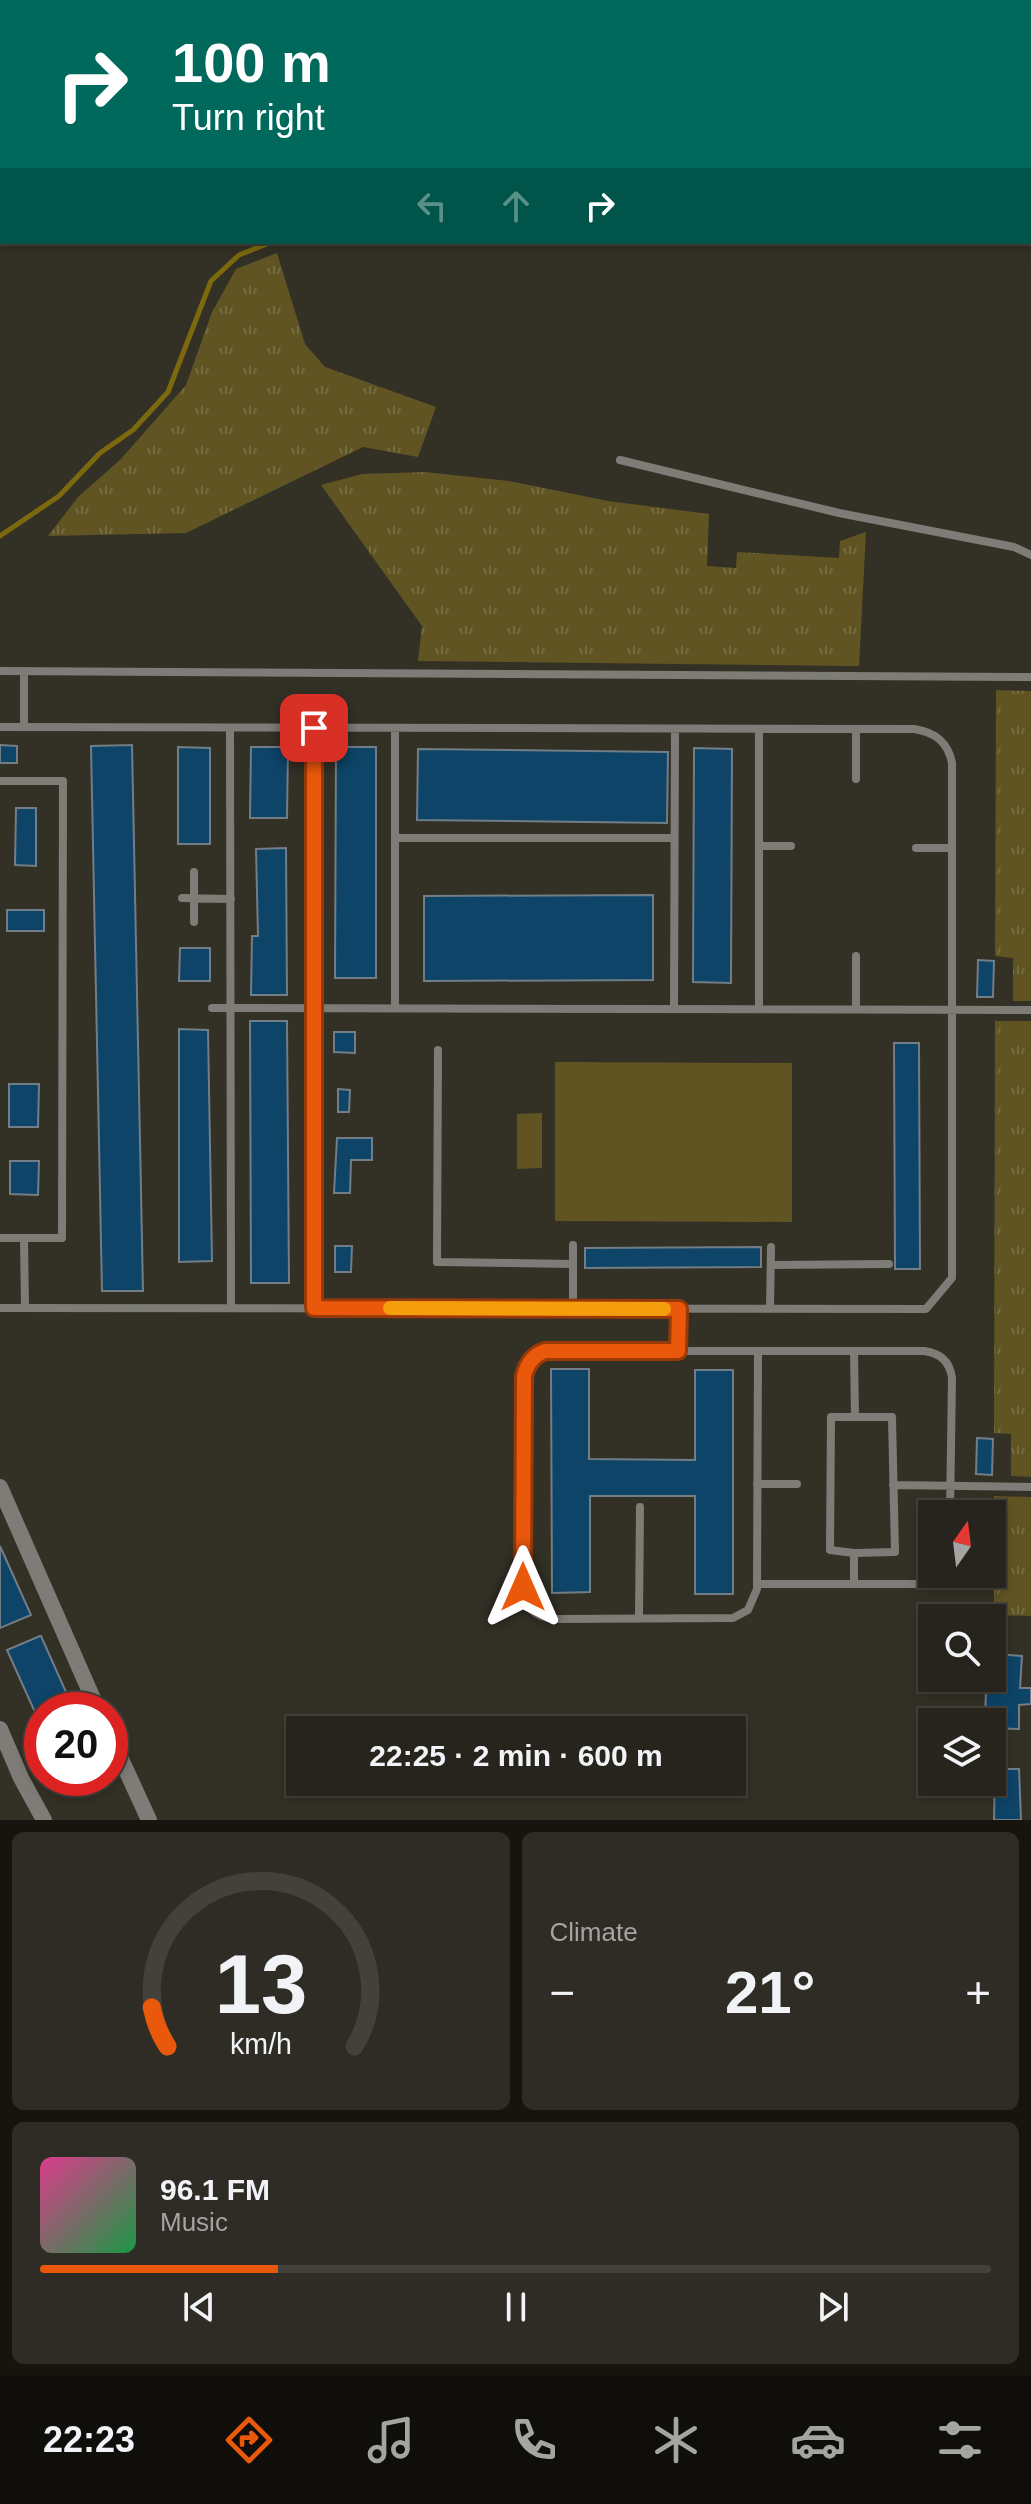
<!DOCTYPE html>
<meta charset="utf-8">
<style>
:root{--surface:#26241c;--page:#2e2c25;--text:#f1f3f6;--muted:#a4a4a3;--line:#42413b;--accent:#ea580c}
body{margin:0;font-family:Helvetica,sans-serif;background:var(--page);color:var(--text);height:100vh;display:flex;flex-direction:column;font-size:30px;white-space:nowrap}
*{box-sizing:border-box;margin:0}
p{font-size:26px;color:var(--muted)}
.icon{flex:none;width:44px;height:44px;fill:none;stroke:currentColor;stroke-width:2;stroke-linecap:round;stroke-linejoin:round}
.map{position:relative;height:1820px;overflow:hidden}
.sheet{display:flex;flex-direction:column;gap:12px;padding:12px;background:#15140f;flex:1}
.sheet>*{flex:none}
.guide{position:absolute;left:0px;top:0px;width:1032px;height:244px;box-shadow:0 4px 12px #0003,0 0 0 2px var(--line);background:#00695c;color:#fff;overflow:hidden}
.needle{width:52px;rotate:14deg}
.fabs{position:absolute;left:918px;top:1500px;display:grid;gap:16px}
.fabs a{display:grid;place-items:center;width:88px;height:88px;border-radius:0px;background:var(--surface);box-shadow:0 4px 12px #0003,0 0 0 2px var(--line);font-size:40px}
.speed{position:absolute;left:24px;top:1692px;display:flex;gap:16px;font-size:40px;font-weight:700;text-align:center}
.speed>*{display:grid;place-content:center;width:104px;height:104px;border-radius:50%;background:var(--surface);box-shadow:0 4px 12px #0003,0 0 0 2px var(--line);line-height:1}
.speed .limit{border:12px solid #d22;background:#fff;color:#111}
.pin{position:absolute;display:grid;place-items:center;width:68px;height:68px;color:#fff;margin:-34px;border-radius:16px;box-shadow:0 4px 12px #0006}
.me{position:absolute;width:88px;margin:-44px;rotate:0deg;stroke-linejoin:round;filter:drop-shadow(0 0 6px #0008)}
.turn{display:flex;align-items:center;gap:28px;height:168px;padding:0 40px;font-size:36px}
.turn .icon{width:104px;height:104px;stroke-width:2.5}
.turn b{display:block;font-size:56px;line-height:68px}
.lanes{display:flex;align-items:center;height:76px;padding:0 40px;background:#0003;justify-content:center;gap:40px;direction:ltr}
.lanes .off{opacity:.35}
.big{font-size:60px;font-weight:600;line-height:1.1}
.sheet .tile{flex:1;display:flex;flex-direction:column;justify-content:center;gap:12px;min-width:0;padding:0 28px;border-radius:12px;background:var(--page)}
.sheet .dial{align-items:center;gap:0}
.dial svg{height:208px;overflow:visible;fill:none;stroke:var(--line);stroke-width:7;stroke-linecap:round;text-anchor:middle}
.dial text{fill:var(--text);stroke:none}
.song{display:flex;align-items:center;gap:24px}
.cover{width:96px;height:96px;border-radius:12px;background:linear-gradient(135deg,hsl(330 70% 55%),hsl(140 70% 35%))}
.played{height:8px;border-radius:4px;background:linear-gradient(90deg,var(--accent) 25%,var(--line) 25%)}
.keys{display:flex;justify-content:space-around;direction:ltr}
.heat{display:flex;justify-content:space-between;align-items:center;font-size:44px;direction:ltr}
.sheet .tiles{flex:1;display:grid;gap:12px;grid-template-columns:1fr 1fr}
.tile:last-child{grid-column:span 2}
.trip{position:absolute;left:286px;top:1716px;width:460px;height:80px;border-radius:0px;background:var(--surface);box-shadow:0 4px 12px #0003,0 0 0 2px var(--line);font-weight:600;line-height:80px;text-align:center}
.tab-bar{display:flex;height:128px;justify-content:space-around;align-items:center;background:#0f0e0b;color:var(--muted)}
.tab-bar .icon{width:56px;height:56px}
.tab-bar .current{color:var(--accent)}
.tab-bar b{font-size:36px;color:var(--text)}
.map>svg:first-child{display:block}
.grass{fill:url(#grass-tufts)}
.garden{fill:#605423}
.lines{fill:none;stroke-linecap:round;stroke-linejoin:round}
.stream{stroke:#7c690e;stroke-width:5}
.building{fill:#0d4468;stroke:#727d85;stroke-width:2}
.service{stroke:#7d7c77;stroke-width:8}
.minor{stroke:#7d7c77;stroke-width:16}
.route-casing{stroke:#983908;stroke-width:20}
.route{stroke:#ea580c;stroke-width:14}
.slow{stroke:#f59e0b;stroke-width:14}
</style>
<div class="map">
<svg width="1031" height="1820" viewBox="0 0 1031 1820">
<defs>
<pattern id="grass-tufts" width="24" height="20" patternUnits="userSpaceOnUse" patternTransform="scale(2)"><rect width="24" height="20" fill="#605423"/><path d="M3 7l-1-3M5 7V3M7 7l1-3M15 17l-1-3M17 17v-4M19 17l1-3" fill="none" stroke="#766c42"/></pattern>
</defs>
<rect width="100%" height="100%" fill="#333026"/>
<path class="grass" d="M277,253L305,344L325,367L436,407L418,457L363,447L186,533L48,536L78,497L120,460L186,385L212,312L236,269Z
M425,472L509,481L608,501L709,514L707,566L736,568L737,552L839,558L840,541L866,532L859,666L418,661L422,626L321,485L362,474Z
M996,690L1031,691V1001H1013V958L995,956Z
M995,1021H1031V1477L1011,1476V1434L994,1433Z
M994,1496L1031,1497V1616L994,1615Z"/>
<path class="garden" d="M555,1062L792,1063V1222L555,1221Z
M542,1113V1168L517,1169V1114Z"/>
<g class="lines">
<path class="stream" d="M599,2L600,0
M0,536L59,496L100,453L133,430L168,392L211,281L239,255L272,242"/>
</g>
<path class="building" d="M0,745L17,746V763H0Z
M132,745L143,1291H102L91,746Z
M178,747L210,748V844H178Z
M251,747H288L287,818H250Z
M336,747H376V978H335Z
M694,748L732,749L731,983L693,982Z
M418,749L668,752L667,823L417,820Z
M16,808H36V866L15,865Z
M286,848L287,995H251L252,936H258L256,849Z
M653,895V980L424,981V896Z
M7,910H44V931H7Z
M180,948H210V981H179Z
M978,960L994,961L993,997H977Z
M250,1021H287L289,1283H251Z
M179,1029L208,1030L212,1261L179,1262Z
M334,1032H355V1053L334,1052Z
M894,1043H919L920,1269H895Z
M9,1084H39L38,1127H9Z
M338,1089L350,1090L349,1112H338Z
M337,1138H372V1160H351L350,1193H334Z
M10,1161H39L38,1195L10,1194Z
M335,1246H352L351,1272H335Z
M761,1247V1267L585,1268V1248Z
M551,1369H589V1459L695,1460V1370H733V1594H695V1496H590V1592L552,1593Z
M977,1438L993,1439L992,1475L976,1474Z
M0,1546L31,1615L0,1628Z
M40,1636H41L74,1710H34L7,1650Z
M998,1654L1022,1656L1020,1688H1031V1704L1019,1705V1729L992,1728V1722H985L986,1688H995Z
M995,1769H1019L1021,1820H994Z"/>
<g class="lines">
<path class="service" d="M620,460L839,513L1014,547L1031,555
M0,671L1031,677
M24,671V727
M0,727L914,729C935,732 948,742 952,763V1278L926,1309L0,1308
M230,728L231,1308
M314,728V1308
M759,729V1009
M856,729V779
M0,781H63L62,1238H0
M395,838H674
M759,846H791
M916,848H952
M182,898L231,899
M194,922V872
M212,1008L1031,1010
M395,1008V728
M674,1009L675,729
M856,1009V956
M438,1050L437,1262L573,1264
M24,1238L25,1308
M771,1265L889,1264
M573,1308V1245
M770,1309L771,1247
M678,1351L679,1309
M758,1351L757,1589L748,1610L733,1618L556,1619C534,1618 525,1608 523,1587L524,1376L533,1358L545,1351C588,1348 631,1351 673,1351C757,1351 840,1351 924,1351C940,1353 950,1362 952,1378L950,1514
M854,1351L855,1417
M757,1484H797
M893,1485L1031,1487
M854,1553L830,1550L831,1417H892L895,1552L854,1553V1584
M757,1584H925L934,1583L945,1574
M639,1619L640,1507"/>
<path class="minor" d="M0,1487L98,1710
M0,1729L21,1778L44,1820
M110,1735L149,1820"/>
</g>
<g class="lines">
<defs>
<path id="route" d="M314,728V1308L679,1309L678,1351H545C533,1355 527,1364 524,1376L523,1587"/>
</defs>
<use href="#route" class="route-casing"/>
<use href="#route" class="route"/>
<path class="slow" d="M390,1308L664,1309"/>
</g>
</svg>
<div class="fabs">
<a><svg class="needle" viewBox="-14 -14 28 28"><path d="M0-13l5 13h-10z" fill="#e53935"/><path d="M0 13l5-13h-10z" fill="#a4a4a3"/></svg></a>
<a><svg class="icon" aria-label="search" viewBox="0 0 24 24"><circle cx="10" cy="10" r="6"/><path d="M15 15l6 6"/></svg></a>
<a><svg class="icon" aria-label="layers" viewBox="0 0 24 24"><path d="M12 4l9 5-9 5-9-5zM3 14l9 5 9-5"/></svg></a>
</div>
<div class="speed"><div class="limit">20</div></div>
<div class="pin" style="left:314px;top:728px;background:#d93025"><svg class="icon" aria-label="arrive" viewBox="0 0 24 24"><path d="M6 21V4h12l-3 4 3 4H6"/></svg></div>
<svg class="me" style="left:523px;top:1587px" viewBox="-20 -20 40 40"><path d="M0-17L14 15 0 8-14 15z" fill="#ea580c" stroke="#fff" stroke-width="4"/></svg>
<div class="trip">22:25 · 2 min · 600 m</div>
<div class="guide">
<div class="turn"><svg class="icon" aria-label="right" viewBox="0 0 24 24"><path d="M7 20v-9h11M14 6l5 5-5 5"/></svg><div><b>100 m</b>Turn right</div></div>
<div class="lanes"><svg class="icon off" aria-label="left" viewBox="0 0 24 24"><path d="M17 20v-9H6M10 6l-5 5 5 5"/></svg><svg class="icon off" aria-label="ahead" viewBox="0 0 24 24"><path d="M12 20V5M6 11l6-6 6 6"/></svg><svg class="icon" aria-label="right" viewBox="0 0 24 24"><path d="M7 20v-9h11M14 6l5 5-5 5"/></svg></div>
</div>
</div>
<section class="sheet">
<div class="tiles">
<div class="tile dial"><svg viewBox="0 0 100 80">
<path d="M14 69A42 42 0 1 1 86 69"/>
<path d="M14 69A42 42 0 0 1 8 54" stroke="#ea580c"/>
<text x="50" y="56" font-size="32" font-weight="700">13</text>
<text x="50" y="72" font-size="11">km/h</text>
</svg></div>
<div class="tile"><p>Climate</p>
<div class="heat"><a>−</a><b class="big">21°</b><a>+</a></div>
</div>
<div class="tile">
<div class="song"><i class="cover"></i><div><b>96.1 FM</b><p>Music</p></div></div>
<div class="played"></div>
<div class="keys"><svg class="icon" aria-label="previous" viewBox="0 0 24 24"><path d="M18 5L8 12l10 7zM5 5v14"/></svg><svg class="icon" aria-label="pause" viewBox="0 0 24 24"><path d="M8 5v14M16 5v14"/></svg><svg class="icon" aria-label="next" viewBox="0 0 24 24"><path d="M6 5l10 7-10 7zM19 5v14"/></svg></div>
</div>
</div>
</section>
<nav class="tab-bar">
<b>22:23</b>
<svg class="icon current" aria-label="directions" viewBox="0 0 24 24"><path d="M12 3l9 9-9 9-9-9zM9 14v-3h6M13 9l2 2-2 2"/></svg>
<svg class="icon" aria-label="music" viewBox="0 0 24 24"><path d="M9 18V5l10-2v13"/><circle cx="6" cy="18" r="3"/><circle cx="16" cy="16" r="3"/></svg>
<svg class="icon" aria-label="phone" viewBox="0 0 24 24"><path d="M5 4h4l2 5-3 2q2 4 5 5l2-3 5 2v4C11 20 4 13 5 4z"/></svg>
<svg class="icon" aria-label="climate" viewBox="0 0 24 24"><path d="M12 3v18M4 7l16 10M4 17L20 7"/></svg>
<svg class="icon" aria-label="car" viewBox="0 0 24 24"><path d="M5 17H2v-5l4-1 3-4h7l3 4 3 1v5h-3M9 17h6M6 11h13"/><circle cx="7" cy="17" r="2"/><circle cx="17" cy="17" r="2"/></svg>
<svg class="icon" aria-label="filters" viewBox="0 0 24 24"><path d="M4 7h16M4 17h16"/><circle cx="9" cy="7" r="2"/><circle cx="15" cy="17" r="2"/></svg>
</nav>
